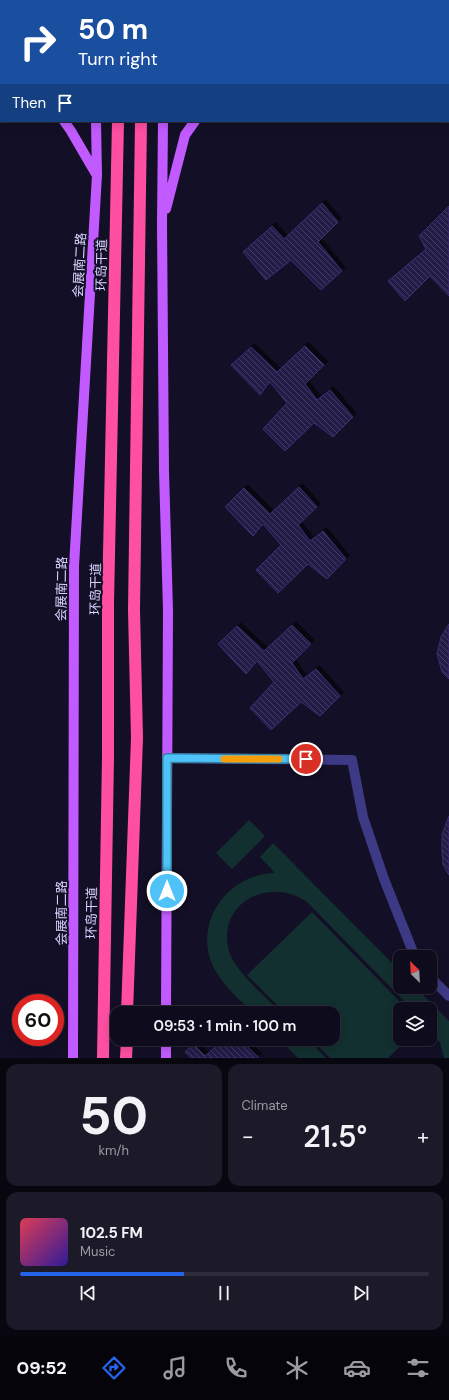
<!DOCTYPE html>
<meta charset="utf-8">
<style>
:root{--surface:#0e0b1c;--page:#1c1929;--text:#f1f3f6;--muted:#9b9ba3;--line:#2e2b3b;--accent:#2563eb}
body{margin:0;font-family:"DM Sans","Noto Sans SC",sans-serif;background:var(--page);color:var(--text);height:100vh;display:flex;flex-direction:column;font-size:15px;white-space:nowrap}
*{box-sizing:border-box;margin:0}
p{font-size:13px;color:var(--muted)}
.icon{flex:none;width:22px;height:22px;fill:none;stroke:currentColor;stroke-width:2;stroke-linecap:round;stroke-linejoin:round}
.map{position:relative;height:1058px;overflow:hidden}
.side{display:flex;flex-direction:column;gap:6px;padding:6px;background:#08060f;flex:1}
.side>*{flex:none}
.hud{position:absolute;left:0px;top:0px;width:449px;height:122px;box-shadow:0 2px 10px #0003,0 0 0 1px var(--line);background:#1a4fa0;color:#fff;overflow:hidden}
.needle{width:26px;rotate:336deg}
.fabs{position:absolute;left:393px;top:950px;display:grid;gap:8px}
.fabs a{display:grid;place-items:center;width:44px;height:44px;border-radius:8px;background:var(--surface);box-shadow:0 2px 10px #0003,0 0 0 1px var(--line);font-size:20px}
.speed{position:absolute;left:12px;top:994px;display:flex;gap:8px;font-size:20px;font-weight:700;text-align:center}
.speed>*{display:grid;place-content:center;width:52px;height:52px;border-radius:50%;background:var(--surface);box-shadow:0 2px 10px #0003,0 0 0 1px var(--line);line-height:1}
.speed .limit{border:6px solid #d22;background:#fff;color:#111}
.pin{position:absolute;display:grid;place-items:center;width:34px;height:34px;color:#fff;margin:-17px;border:2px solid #fff;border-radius:50%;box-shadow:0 1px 4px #0007}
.me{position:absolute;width:44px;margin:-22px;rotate:0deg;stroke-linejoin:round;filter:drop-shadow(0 0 3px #0008)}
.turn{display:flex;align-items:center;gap:14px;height:84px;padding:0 12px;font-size:18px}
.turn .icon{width:52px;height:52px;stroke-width:2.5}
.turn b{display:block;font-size:28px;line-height:34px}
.then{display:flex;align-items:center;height:38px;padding:0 12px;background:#0003;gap:8px;font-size:15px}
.big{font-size:30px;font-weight:600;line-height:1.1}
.side .card{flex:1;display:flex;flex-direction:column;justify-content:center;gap:6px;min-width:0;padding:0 14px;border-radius:12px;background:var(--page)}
.side .dial{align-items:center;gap:0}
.dial b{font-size:52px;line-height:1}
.song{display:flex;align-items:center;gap:12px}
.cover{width:48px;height:48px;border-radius:6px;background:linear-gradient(135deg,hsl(350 70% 55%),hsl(250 70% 35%))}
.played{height:4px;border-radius:2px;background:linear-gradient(90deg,var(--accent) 40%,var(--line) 40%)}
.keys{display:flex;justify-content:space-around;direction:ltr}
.heat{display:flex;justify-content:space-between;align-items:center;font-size:22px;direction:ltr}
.side .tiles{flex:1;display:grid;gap:6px;grid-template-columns:1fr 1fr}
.card:last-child{grid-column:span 2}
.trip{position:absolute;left:110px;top:1006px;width:230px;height:40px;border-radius:12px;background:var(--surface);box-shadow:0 2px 10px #0003,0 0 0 1px var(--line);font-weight:600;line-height:40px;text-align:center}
.tab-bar{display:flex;height:64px;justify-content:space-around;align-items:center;background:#06040b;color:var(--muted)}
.tab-bar .icon{width:28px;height:28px}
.tab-bar .selected{color:var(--accent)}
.tab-bar b{font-size:18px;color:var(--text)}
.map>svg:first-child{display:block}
.grass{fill:#12302f}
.building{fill:url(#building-back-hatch);stroke:#3b2d73;filter:url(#shadow)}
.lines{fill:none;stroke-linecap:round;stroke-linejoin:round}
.minor{stroke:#3d3a85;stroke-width:10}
.major{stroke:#c25bff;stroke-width:10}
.highway{stroke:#ff4fa3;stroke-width:12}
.route-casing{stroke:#337fa1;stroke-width:10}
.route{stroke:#4fc3f7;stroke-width:7}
.slow{stroke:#f59e0b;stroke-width:7}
.labels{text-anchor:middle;stroke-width:4;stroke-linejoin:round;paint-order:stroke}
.street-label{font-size:13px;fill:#d9d4ff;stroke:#130f26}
</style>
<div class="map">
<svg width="449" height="1058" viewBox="0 0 449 1058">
<defs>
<pattern id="building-back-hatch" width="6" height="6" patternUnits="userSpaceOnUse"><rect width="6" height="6" fill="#241b47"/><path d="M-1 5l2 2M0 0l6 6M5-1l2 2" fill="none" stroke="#433b63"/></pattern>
<filter id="shadow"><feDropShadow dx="3.5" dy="-3.5" stdDeviation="0" flood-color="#0009"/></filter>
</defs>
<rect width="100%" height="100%" fill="#130f26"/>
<path class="grass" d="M249,820L265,836L232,869L216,853Z
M273,843L400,971V987H415L449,1021V1058H444L440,1043L430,1027V1009H412L307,902C269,875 216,904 229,951C235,972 266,997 282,1013H253C238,998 221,984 212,964C194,920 229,874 275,873L260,857Z
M312,912L407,1009H400V1039H408L388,1058H330L311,1039H333V1013H285L247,975Z
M279,1039H308L326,1058H298Z"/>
<path class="building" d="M322,203L338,222L318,242L342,271L321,290L291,260L266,280L243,252L272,226L284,239Z
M449,206V296L430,276L405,301L388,281L426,249L419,236Z
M305,346L324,365L305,384L317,400L330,390L353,417L333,437L314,423L285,451L263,429L287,403L270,382L260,395L231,365L251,347L277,372Z
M299,487L317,507L298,525L310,541L323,531L346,559L327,579L308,564L278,593L256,570L281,545L263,524L253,536L225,507L244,488L270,514Z
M449,624V679L442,672L437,654L441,637Z
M292,625L311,644L292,663L303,679L316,669L340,696L320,716L301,702L271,730L250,708L274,682L257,661L246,674L218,644L237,626L264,651Z
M449,816V875L443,865L442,851V834Z
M224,1039H240L259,1058H191L185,1052L193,1044L205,1056Z"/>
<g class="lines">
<path class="minor" d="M167,758L352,760L363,817L384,879L415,957
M430,977L449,996"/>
<path class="major" d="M96,1V0
M165,1V0
M330,1H360
M448,2H449
M0,7H1
M0,54H1
M448,54H449
M0,78H1
M64,121L71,131L96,174
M163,121L162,224L164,471L168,610L166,1013
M166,209L185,135L195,121
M73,1058L74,566L97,175L96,121
M166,1058V1039"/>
<path class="highway" d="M120,1V0
M143,1V0
M127,1013L137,738L134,610L141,121
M103,1058L108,757V603L118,121
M126,1058L127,1039"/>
</g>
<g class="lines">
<defs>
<path id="route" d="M167,891V758L306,759"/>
</defs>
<use href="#route" class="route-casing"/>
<use href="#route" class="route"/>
<path class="slow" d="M224,759H279"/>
</g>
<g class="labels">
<g class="street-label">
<text transform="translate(79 265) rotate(-87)" y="5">会展南二路</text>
<text transform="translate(101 265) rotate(-89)" y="5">环岛干道</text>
<text transform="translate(61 589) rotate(-89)" y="5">会展南二路</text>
<text transform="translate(95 589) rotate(-89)" y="5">环岛干道</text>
<text transform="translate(61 913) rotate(-90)" y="5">会展南二路</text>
<text transform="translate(91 913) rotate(-89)" y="5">环岛干道</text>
</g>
</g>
</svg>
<div class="fabs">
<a><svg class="needle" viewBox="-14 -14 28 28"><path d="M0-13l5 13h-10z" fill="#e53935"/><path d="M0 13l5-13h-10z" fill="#9b9ba3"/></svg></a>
<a><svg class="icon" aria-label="layers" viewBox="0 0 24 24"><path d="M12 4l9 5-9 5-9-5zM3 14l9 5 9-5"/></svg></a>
</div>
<div class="speed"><div class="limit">60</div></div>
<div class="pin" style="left:306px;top:759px;background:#d93025"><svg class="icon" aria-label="arrive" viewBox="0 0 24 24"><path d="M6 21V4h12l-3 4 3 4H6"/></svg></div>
<svg class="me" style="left:167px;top:891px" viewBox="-20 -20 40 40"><circle r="17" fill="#4fc3f7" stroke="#fff" stroke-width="3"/><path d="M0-11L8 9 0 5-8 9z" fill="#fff"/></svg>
<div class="trip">09:53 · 1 min · 100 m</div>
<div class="hud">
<div class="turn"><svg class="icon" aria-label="right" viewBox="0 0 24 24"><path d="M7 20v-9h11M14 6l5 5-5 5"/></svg><div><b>50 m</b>Turn right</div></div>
<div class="then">Then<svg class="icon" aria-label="arrive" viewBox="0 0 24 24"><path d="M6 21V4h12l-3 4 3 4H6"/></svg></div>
</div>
</div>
<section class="side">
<div class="tiles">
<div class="card dial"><b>50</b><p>km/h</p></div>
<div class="card"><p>Climate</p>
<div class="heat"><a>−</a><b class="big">21.5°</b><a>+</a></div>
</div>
<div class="card">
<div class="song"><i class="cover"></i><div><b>102.5 FM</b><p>Music</p></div></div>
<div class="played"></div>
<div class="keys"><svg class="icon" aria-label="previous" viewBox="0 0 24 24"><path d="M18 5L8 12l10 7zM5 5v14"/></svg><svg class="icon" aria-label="pause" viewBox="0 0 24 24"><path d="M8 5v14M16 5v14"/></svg><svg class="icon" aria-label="next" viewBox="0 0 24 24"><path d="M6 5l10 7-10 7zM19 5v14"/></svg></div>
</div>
</div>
</section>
<nav class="tab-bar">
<b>09:52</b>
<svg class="icon selected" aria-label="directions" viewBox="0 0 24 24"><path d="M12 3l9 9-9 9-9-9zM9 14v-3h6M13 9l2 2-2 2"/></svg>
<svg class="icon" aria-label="music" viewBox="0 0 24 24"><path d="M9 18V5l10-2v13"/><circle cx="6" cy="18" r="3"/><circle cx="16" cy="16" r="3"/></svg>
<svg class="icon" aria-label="phone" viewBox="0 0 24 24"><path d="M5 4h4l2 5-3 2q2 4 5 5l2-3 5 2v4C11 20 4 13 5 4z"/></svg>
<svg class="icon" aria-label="climate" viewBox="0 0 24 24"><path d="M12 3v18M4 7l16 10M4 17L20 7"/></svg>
<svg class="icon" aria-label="car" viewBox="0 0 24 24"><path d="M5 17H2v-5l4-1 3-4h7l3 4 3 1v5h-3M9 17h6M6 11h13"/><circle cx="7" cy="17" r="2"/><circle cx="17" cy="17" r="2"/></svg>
<svg class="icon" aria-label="filters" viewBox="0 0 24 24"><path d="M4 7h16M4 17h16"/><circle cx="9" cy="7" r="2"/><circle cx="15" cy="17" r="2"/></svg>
</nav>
